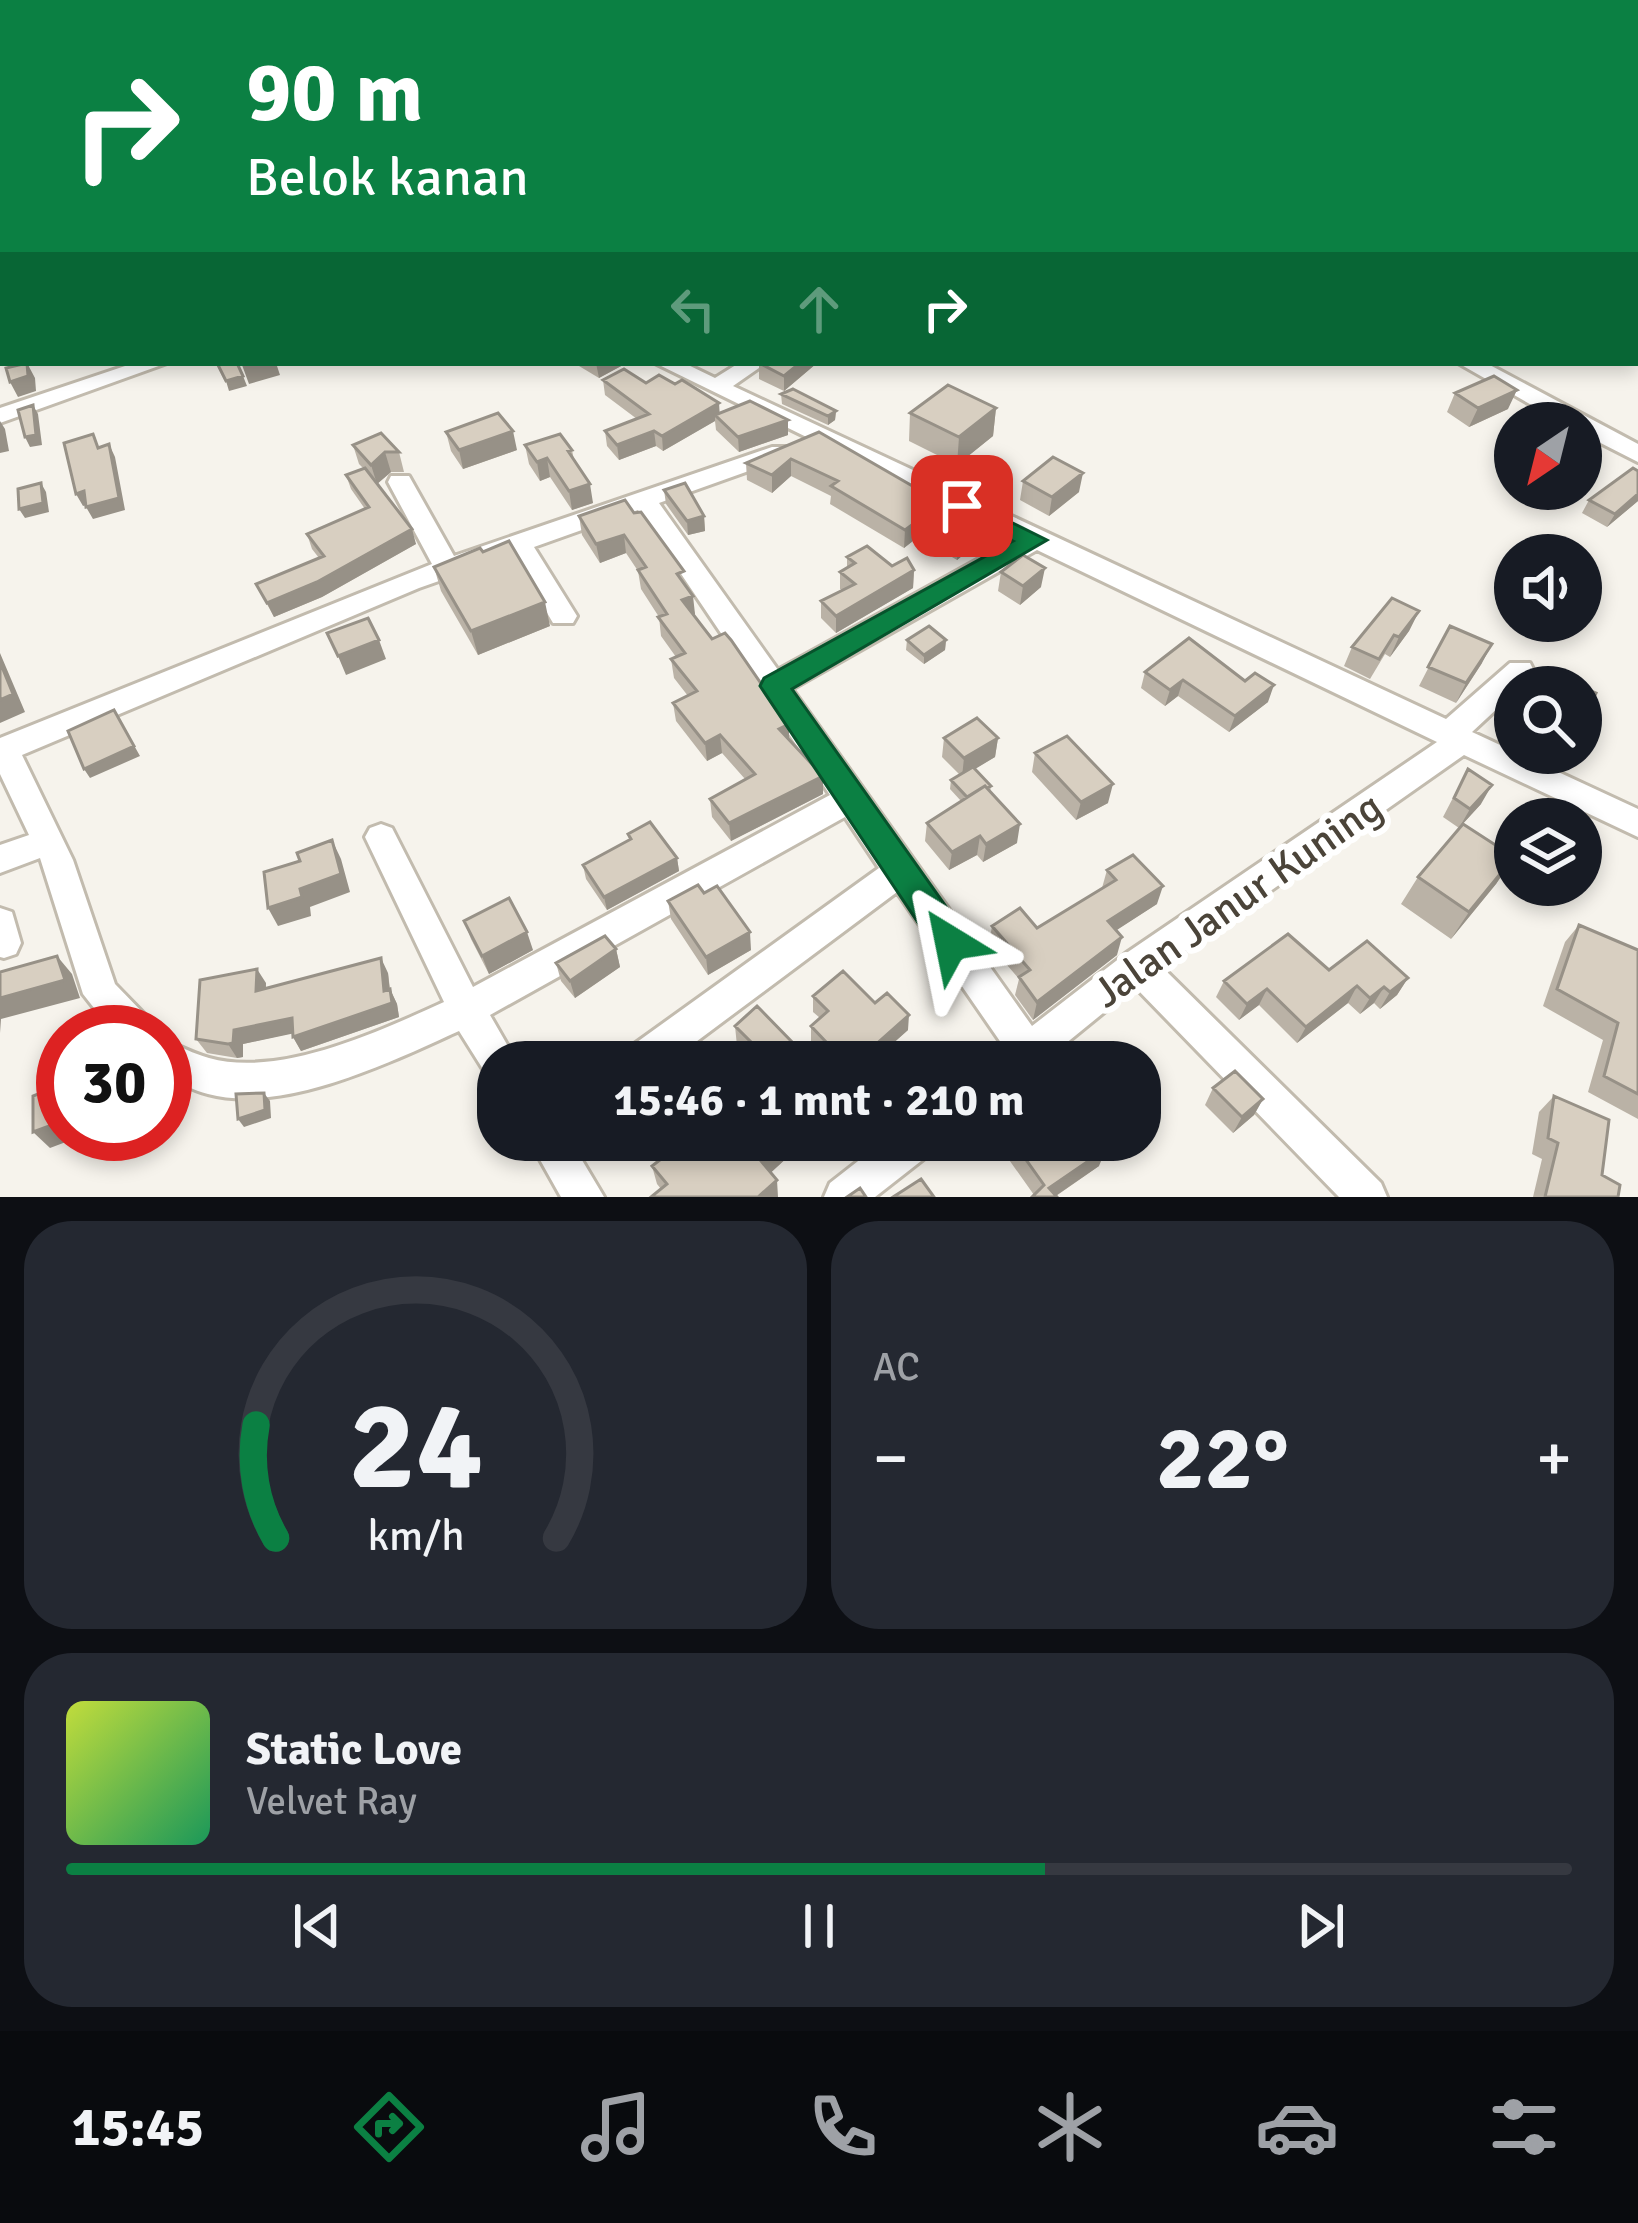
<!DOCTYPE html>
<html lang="id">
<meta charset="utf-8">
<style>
:root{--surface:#171b24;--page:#242831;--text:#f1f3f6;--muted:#9ea1a6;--line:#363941;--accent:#0b8043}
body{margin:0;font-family:Signika,sans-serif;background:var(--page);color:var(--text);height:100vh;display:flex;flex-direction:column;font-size:45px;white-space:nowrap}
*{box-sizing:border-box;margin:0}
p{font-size:39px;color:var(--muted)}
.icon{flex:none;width:66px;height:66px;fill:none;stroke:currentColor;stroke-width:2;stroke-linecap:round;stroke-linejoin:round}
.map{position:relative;height:1197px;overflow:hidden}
.drawer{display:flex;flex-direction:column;gap:24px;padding:24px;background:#0d0f14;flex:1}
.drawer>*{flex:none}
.hud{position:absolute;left:0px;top:0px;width:1638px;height:366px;box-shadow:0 6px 18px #0003;background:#0b8043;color:#fff;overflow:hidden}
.needle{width:78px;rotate:215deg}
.buttons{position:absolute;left:1494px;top:402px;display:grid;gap:24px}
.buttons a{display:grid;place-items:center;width:108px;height:108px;border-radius:50%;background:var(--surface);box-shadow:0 6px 18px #0003;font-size:60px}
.speed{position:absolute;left:36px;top:1005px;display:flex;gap:24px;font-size:60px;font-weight:700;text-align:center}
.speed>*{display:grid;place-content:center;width:156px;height:156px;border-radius:50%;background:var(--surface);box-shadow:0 6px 18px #0003;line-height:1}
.speed .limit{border:18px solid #d22;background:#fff;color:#111}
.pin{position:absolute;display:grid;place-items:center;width:102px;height:102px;color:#fff;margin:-51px;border-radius:24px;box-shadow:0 6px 18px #0006}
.me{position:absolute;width:132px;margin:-66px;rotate:325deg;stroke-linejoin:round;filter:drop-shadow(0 0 9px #0008)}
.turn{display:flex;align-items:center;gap:42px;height:252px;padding:0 48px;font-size:54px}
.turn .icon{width:156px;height:156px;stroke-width:2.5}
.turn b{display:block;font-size:84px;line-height:102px}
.lanes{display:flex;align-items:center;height:114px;padding:0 48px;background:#0003;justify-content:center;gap:60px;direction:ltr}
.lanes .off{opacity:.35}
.big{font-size:90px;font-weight:700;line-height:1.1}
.drawer .widget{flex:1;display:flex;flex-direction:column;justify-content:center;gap:18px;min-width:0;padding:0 42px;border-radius:48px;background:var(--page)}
.drawer .dial{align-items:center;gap:0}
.dial svg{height:312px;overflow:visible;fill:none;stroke:var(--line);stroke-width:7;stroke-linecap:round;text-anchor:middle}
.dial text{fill:var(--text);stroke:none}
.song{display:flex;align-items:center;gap:36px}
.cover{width:144px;height:144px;border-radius:18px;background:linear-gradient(135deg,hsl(70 70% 55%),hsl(150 70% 35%))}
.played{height:12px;border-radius:6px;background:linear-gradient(90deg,var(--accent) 65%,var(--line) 65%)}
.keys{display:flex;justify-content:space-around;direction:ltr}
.heat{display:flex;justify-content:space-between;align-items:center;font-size:66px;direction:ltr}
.drawer .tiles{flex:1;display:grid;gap:24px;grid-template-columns:1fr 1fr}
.widget:last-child{grid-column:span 2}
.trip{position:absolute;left:477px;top:1041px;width:684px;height:120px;border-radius:48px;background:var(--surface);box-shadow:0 6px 18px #0003;font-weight:700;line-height:120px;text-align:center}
.tab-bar{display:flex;height:192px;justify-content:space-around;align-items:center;background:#090b0e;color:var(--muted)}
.tab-bar .icon{width:84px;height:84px}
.tab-bar .current{color:var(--accent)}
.tab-bar b{font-size:54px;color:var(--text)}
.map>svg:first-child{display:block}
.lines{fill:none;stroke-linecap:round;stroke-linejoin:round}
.minor-casing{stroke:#c2bbae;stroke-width:6}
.minor{fill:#fff;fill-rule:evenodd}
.wall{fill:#bab2a6}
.shaded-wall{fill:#979187}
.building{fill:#d8cfc1;stroke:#979187;stroke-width:3}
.route{fill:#0b8043;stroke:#07532c;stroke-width:3}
.labels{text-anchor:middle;stroke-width:12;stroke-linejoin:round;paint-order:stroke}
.near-street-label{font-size:42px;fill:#4b4439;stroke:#fff}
</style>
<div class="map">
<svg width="1638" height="1197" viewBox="0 0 1638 1197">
<rect width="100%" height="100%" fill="#f6f3ec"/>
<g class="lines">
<defs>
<path id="minor" d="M246,0H262L264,3H248Z
M633,0H652L654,3H635Z
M1356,0H1378L1380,3H1358Z
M1635,57H1638V67H1635Z
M1638,113V123L1635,124V114Z
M0,306H3V318H0Z
M134,363H167L0,423V408Z
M655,363H684L715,378L739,363H766L733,386L1446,719L1510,663H1530L1534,671L1521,687H1515V692L1472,732L1638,809V837L1464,755L1162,967L1381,1183L1387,1197H1339L1135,987L1043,1062H996L1004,1047L897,892L669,1062H621L626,1050L879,868L845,817L490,1015L517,1062H498V1079L486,1074L459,1031C391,1062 284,1114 208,1094C194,1091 179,1082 165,1076V1040C179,1046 194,1054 209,1058C280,1078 380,1031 444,1002L365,837L370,828L381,824L392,828L473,987L830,795L638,510L534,547L577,616L573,623H553L513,555L419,588L22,755L73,860L115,984L150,1020L155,1032H113L83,994L40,858L0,873V845L29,835L0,774V738L432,564L388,482L391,476H409L454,556L772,447H788L792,452L788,457L659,503L778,670L1015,539ZM1037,550L1437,742L1125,954L1032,1026L792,689Z
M1458,363H1486L1638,444V462L1581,433V423H1563Z
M0,908L12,912L21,943L16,954L4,958L0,957Z
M529,1140H570L604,1197H561Z
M885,1140H935L930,1154L875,1197H824L830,1183Z"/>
</defs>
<use href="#minor" class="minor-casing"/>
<use href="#minor" class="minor"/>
</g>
<path class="wall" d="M574,363H623V365L599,378Z
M759,363H817L784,391L759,379Z
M603,380L646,383L720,413L788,435L739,452L716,430L715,421L663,451L656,446L619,460L607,446L605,431L637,419L605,395Z
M1455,393L1508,409L1469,427L1447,412Z
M781,394L836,411L835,420L828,425L782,404Z
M996,408L993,436L957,465L909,441L910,413Z
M446,432L517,450L463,469L451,451Z
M819,432L980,525L978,543L957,560L918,537L904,548L830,504L831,496L791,476L772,493L747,480L746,463Z
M353,445L399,452L404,472H391L377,484L416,544L322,597L274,617L256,584L319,558L312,549L307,534L365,509L351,489L346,475L363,468L359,464Z
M525,445L572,450L574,460L593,503L572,510L550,477L540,481L529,464Z
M1638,471V501L1607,527L1582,513L1589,500Z
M1023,481L1079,492L1049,516L1020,500Z
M664,490L704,516L705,531L688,535L666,504Z
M625,500L686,585L695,614L693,615L789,724V740L823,776V794L731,841L712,817L710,799L745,779L722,753L707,761L676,721L673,703L688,696L674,678L671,659L676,657L661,636L659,617L641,589L638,571L626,553L600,563L582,535L579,516Z
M847,557L914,570L913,588L836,633L821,618V601L842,590L840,589V572L847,568Z
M434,567L550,626L478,655L441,591Z
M1001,572L1041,587L1020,605L998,591Z
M1419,611L1409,631L1390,657L1385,654L1370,679L1344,666L1352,647Z
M1450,626L1482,663L1456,703L1419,686Z
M1189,638L1268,702L1229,732L1178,696L1165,706L1141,688L1145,672Z
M907,640H946L945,650L924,664L906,650Z
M1515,693V708L1508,705Z
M944,738H998L995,757L974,769L991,786L990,792L1017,843L983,862L977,855L949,870L925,841L927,823L961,801L950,789L951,780L960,775L942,757Z
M1035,753L1108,803L1076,820L1032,772Z
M1468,769L1481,804L1459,828L1443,817Z
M628,834L677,858L679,871L607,910L586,879L583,865L629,841Z
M1514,857L1496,884L1451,939L1401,904L1418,877Z
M1107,870L1157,904L1116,930L1117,955L1033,1020L1015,995L1019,979L989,944L992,926L1037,928L1102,888Z
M668,901L751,950L708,975L671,919Z
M464,921L533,950L489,974L471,939Z
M1579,925L1638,950V1119L1588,1092L1603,1040L1543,1006L1565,942Z
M616,949L620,967L575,998L561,981L556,963Z
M1329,970L1408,978L1397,995L1380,1009L1374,1003L1360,1014L1348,1003L1297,1043L1259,1005L1239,1020L1216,997L1224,981Z
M388,973L390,989L397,1004L399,1017L301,1051L293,1037L292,1033L243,1044V1057L237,1058L207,1053L196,1039L266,983V989Z
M813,996L875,1003L908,1030L872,1062H831L811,1041V1026L820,1018L813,1012Z
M735,1026L794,1062L748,1057L737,1046Z
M1213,1088L1263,1099L1254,1115L1233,1133L1205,1105Z
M1554,1096L1602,1175L1618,1197H1533L1542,1159L1532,1154L1539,1112Z
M699,1140H807L771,1172L661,1189L657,1184L652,1166L687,1150Z
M995,1140H1099V1166L1056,1196L1034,1195Z"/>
<path class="shaded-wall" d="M27,363L35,378L36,391L18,397L10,382Z
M249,363H276L280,375L249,384L242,365Z
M596,363H623V365L599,378Z
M800,363H817L784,391V376Z
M243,376L247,386L229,391L226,381Z
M1517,390L1508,409L1469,427L1478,408Z
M719,403L720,418L715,415V421L663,451L662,436Z
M33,405L38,414L42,445L30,447L25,437Z
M996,408L993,436L957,465L959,437Z
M836,411L835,420L828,425V416Z
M788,420V435L739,452L738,437Z
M0,421L5,429L9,451L0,453Z
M513,431L517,450L463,469L459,450Z
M654,431L656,446L619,460L617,445Z
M109,444L115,457L125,510L93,519L86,507Z
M385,452L391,472L377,484L371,465Z
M547,458L550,477L540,481L537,462Z
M791,459V476L772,493V475Z
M1083,473L1079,492L1049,516L1052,497Z
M41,483L46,492L49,512L25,518L19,509Z
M590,484L593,503L572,510L569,491Z
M84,491L90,504L83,506L76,494Z
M1638,494V501L1607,527L1615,514Z
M704,516L705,531L688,535L687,521Z
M920,519L918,537L904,548L905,530Z
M980,525L978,543L957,560L958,542Z
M412,529L416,544L322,597L274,617L267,603Z
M624,535L626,553L600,563L596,544Z
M1045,568L1041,587L1020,605L1023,586Z
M914,570L913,588L836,633V616Z
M693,596L695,614L684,619L682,600Z
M545,602L550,626L478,655L471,631Z
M1419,611L1409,631L1390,657L1399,637Z
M379,640L386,659L346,675L338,656Z
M946,640L945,650L924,664V655Z
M1492,644L1482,663L1456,703L1466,683Z
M0,653L25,712L0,723Z
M1183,680L1178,696L1165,706L1170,690Z
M1274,685L1268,702L1229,732L1235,716Z
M114,710L140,756L90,778L84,769Z
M789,724V742L779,729Z
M720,735L722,753L707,761L705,743Z
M998,738L995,757L962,777L964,758Z
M823,776V794L731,841L729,823Z
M1113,784L1108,803L1076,820L1081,802Z
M1492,785L1481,804L1459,828L1470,809Z
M1020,824L1017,843L983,862L986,844Z
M980,836L977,855L949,870L952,852Z
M332,840L341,859L350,892L310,907L311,916L278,926L268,908L300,889Z
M1514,857L1496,884L1451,939L1469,912Z
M677,858L679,871L607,910L604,897Z
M1163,886L1157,904L1103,939L1108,921Z
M527,932L533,950L489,974L482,956Z
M750,932L751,950L708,975L706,957Z
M1122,937L1117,955L1033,1020L1037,1002Z
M616,949L620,967L575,998L570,981Z
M57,956L72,974L80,998L1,1019L0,1033V998Z
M381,958L388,973L391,1003L390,989L397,1004L399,1017L301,1051L293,1037L384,991Z
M257,969L266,983L265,1005L256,991Z
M1408,978L1397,995L1380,1009L1390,992Z
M1357,986L1348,1003L1297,1043L1306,1027Z
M1384,987L1374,1003L1360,1014L1370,998Z
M1267,989L1259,1005L1239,1020L1247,1004Z
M909,1015L908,1030L872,1062H856Z
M292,1018L300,1032L243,1044V1057L237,1058L228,1044L234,1030Z
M793,1043L794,1062H783L782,1053Z
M264,1093L270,1101L271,1118L244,1127L238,1119Z
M1263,1099L1254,1115L1233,1133L1242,1117Z
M63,1121V1134H87L50,1148L33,1132Z
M785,1140H806L763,1180L761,1161Z
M1106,1149L1099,1166L1054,1197L1049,1188Z
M777,1180L778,1197H758Z"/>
<path class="building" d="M118,0H128L136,3H108Z
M581,0H627L632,3H587Z
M665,0H737L742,3H653Z
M783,0H971L965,3H772Z
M1435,0H1477L1487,2L1431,3Z
M1635,73L1638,80V104L1635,105Z
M3,78V142H2V127L0,126V86Z
M0,143H3L2,170L0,168Z
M27,363L28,376L10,382L6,368Z
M223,363H237L243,376L226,381L218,365Z
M759,363H800L784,376Z
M624,369L646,383L659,375L675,384L682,380L719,403L662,436L654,431L617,445L605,431L649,414L603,380Z
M1494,376L1517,390L1478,408L1455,393Z
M948,385L996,408L959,437L910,413Z
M793,389L836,411L828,416L781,394Z
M750,401L788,420L738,437L715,415Z
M33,405L36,435L25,437L18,410Z
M498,413L513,431L459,450L446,432Z
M819,432L980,525L958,542L920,519L905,530L831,486L838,481L791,459L772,475L746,463Z
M381,433L399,452H385L371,465L353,445Z
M93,434L98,448L109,444L119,498L86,507L84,491L76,494L64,443Z
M560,434L572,450L568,451L590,484L569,491L547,458L537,462L525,445Z
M1053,457L1083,473L1052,497L1023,481Z
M365,468L412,529L317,582L267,603L256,584L324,556L307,534L369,507L346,475Z
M1633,468L1638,471V494L1615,514L1589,500Z
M41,483L43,503L19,509L18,489Z
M685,483L704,516L687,521L664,490Z
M625,500L634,513L641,512L684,571L677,574L693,596L682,600L712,639L725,633L731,640L789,724L779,729L823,776L729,823L710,799L755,774L720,735L705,743L673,703L697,691L671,659L685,653L658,617L667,614L638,570L646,567L624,535L596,544L579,516Z
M509,541L545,602L471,631L434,567L480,548L483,552Z
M867,546L892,566L907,558L914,570L836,616L821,601L855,584L840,572L855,563L847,557Z
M1023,555L1045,568L1023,586L1001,572Z
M1392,598L1419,611L1399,637L1394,635L1379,659L1352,647Z
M368,618L379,640L338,656L327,633Z
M929,626L946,640L924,655L907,640Z
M1450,626L1492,644L1466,683L1428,667Z
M1189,638L1245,681L1255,673L1274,685L1235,716L1183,680L1170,690L1145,672Z
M0,662L13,694L0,700Z
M1537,670L1581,687H1518Z
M1581,687L1596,693L1581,725Z
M114,710L134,746L84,769L68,731Z
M977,718L998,738L964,758L944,738Z
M1067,736L1113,784L1081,802L1035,753Z
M973,767L991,786L987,788L985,786L967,797L951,780Z
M1468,769L1492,785L1470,809L1454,798Z
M985,786L1020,824L986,844L980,836L952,852L927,823Z
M650,822L677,858L604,897L583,865L631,839L628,834Z
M1463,824L1514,857L1469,912L1418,877Z
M332,840L341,874L300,889L302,897L268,908L264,872L300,861L297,853Z
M1133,855L1163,886L1108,921L1122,937L1037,1002L1019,977L1030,970L992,926L1020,908L1037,928L1116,880L1107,870Z
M698,885L704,893L717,886L750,932L706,957L668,901Z
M509,898L527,932L482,956L464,921Z
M1579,925L1638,950V1094L1604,1076L1618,1023L1557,989Z
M1288,934L1329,970L1367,941L1408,978L1390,992L1384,987L1370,998L1357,986L1306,1027L1267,989L1247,1004L1224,981Z
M605,936L616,949L570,981L556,963Z
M57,956L65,980L0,998V972Z
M381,958L384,991L390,989L392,1003L293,1037L292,1018L234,1030L233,1043L228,1044L196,1039L200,980L257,969L256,991Z
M843,971L875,1003L887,993L909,1015L856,1062H845L811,1026L828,1011L813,996Z
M757,1006L793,1043L782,1053L791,1062H742L758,1049L735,1026Z
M1065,1045L1078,1062H1045L1043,1059Z
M1235,1071L1263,1099L1242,1117L1213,1088Z
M63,1084V1121L33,1132V1096Z
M264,1093L265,1110L238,1119L236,1094Z
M1554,1096L1609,1120L1602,1175L1620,1185L1618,1197H1545L1558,1143L1548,1138Z
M699,1140H785L761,1161L777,1180L758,1197H651L667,1184L652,1166L682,1143L687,1150Z
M1012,1140H1099L1106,1149L1049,1188L1057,1197H1032L1044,1185Z
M921,1179L934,1197H893Z
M860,1188L866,1197H847Z"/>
<path class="route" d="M962,498L1047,540L792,689L964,932L969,943L964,954L951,959L939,954L760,686L764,678L1013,541L953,512L949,506Z"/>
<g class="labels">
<g class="near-street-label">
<text transform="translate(1237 899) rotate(-35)" y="15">Jalan Janur Kuning</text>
</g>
</g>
</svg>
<div class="buttons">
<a><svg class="needle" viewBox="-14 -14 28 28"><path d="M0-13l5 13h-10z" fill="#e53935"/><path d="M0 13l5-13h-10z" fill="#9ea1a6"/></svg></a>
<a><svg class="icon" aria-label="sound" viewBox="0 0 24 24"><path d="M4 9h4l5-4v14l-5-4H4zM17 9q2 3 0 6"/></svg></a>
<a><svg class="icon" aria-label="search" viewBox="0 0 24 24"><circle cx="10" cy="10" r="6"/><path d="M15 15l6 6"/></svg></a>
<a><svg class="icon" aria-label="layers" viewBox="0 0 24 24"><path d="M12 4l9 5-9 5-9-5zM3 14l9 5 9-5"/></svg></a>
</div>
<div class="speed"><div class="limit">30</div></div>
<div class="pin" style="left:962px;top:506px;background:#d93025"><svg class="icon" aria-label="arrive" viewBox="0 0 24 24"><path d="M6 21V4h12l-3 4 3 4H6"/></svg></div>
<svg class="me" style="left:951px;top:943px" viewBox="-20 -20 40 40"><path d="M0-17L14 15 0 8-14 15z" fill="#0b8043" stroke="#fff" stroke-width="4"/></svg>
<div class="trip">15:46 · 1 mnt · 210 m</div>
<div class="hud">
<div class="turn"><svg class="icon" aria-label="right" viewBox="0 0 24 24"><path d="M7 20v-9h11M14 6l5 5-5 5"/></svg><div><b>90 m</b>Belok kanan</div></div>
<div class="lanes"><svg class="icon off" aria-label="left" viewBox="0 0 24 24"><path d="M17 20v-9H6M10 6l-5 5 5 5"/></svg><svg class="icon off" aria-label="ahead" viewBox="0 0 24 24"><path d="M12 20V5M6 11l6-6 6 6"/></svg><svg class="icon" aria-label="right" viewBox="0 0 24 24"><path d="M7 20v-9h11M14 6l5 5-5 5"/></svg></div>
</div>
</div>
<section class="drawer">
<div class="tiles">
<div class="widget dial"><svg viewBox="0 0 100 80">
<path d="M14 69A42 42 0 1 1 86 69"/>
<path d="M14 69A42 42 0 0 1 9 40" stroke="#0b8043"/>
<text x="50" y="56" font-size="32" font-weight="700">24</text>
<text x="50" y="72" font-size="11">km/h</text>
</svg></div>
<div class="widget"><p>AC</p>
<div class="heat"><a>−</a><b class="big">22°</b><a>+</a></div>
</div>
<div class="widget">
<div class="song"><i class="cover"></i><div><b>Static Love</b><p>Velvet Ray</p></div></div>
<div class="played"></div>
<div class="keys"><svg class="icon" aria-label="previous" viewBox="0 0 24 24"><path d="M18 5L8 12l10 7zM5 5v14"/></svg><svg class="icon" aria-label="pause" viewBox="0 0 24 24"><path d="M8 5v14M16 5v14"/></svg><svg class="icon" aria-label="next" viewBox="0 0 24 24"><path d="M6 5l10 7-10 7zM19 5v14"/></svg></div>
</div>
</div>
</section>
<nav class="tab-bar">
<b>15:45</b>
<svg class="icon current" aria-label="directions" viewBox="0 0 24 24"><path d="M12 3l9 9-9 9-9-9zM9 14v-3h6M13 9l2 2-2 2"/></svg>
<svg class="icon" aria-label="music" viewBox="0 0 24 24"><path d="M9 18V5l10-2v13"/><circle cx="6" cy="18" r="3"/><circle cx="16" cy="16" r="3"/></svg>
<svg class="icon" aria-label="phone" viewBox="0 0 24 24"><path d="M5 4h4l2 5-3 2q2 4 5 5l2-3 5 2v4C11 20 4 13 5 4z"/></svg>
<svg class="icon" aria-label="climate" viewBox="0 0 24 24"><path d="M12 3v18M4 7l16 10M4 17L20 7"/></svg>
<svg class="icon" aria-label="car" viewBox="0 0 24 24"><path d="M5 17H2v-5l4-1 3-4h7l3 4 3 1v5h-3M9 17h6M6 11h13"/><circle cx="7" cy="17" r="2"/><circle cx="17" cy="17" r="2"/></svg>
<svg class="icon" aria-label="filters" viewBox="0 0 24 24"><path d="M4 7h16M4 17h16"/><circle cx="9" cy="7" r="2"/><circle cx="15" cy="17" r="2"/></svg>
</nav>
